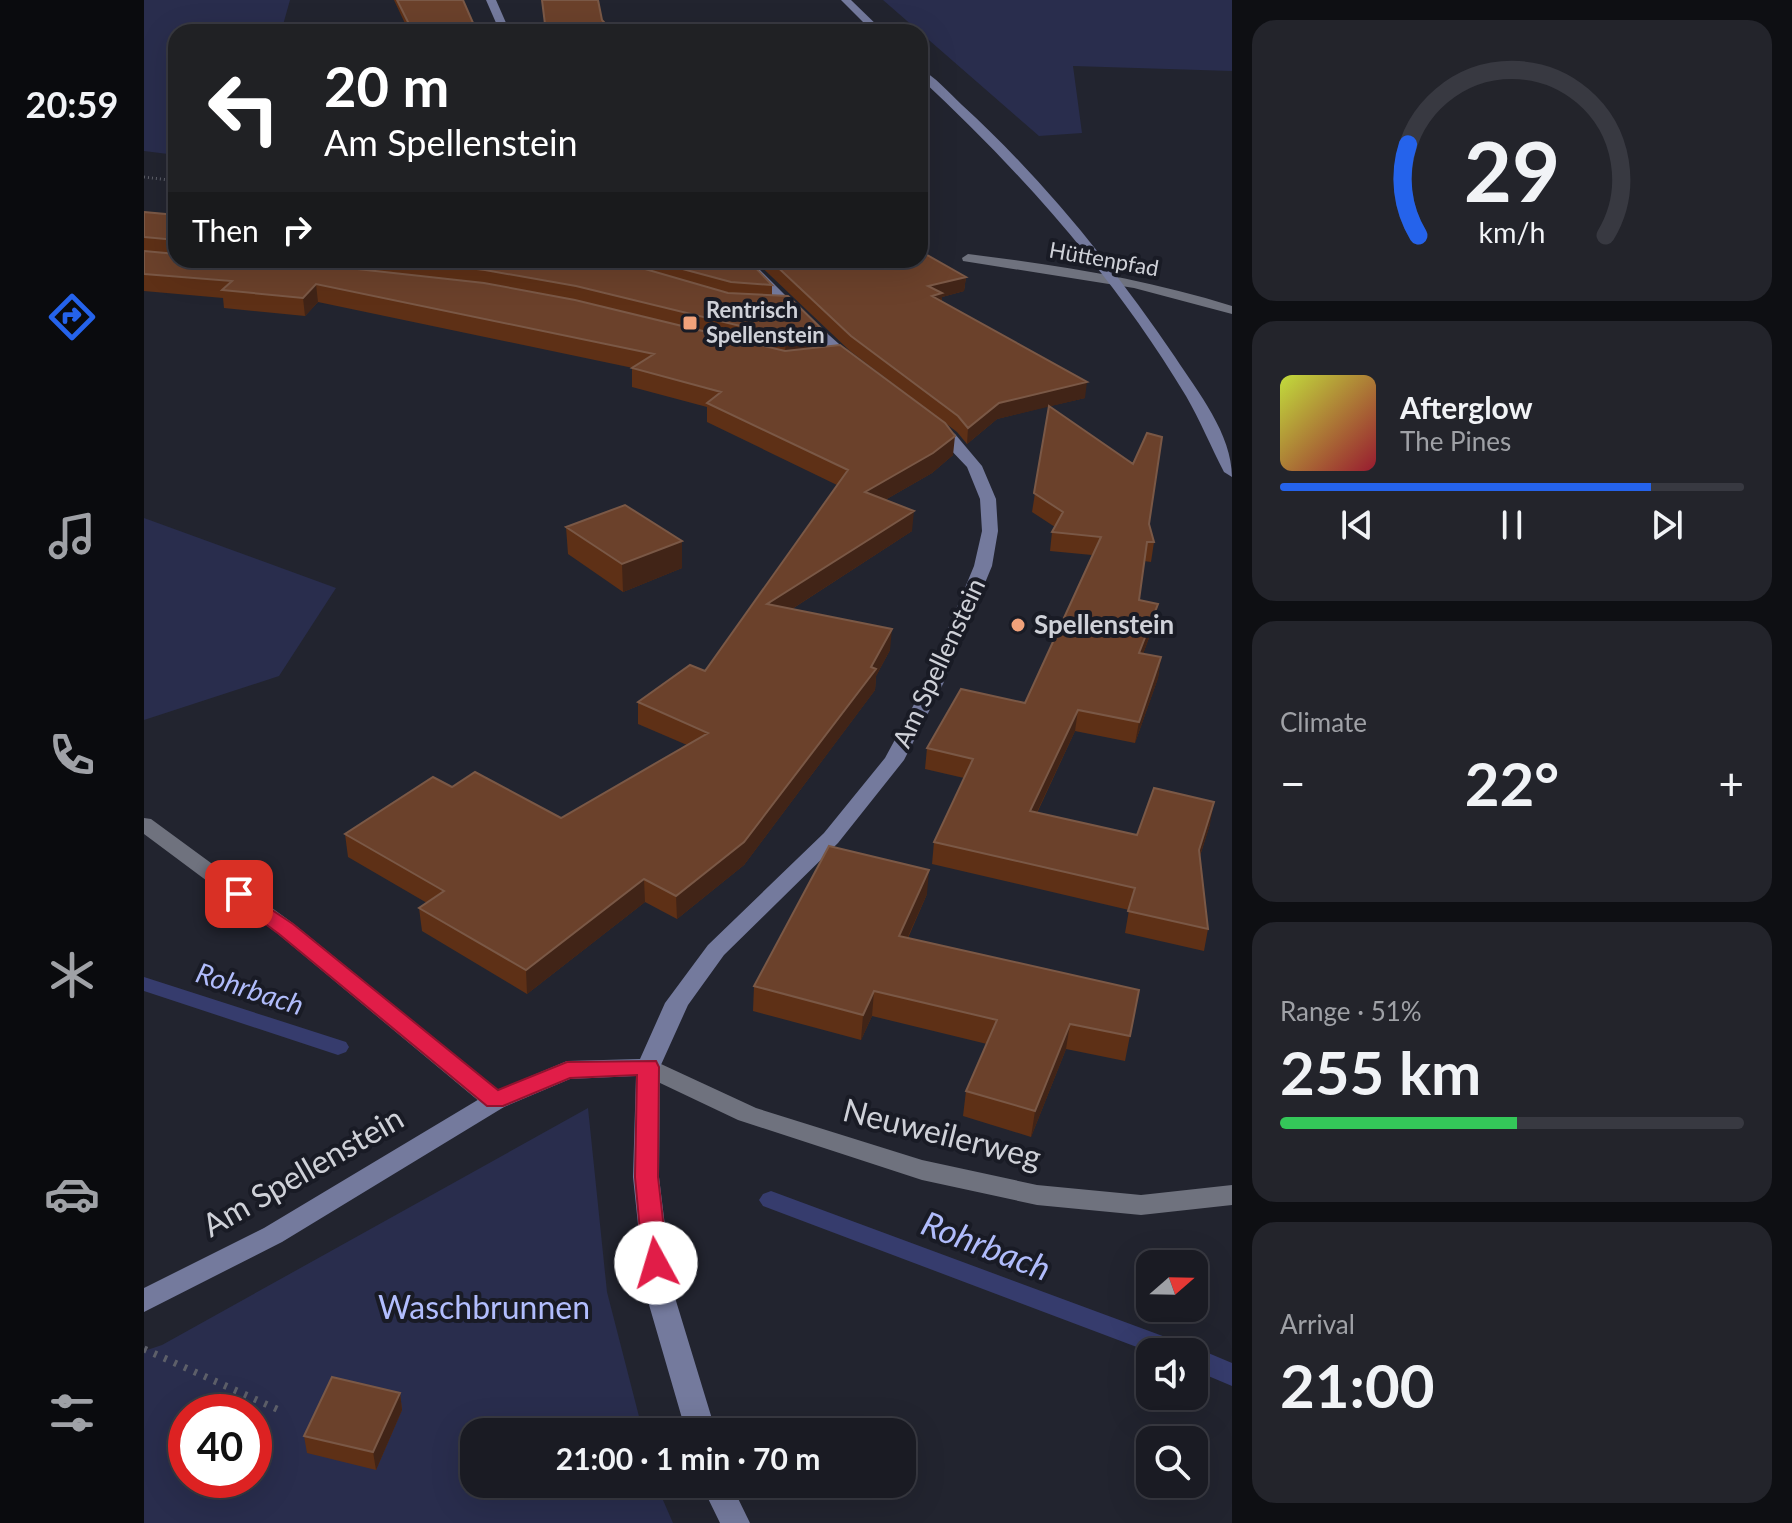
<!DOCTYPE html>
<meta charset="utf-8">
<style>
:root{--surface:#1a1b23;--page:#23242b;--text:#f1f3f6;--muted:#9fa1a6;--line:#383941;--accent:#2563eb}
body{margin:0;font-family:Lato,sans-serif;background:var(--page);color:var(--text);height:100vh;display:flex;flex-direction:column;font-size:30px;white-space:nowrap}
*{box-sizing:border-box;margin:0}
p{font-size:26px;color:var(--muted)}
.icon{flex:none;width:44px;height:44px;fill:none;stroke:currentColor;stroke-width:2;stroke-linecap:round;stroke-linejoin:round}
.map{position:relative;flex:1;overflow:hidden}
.drawer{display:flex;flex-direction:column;gap:20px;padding:20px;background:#0e0f13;width:560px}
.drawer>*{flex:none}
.hud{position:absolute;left:24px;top:24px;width:760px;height:244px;border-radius:24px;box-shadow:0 8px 32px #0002,0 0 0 2px var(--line);background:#202124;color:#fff;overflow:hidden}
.needle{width:52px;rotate:70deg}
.tools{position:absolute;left:992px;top:1250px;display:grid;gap:16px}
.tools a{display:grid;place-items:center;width:72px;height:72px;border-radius:16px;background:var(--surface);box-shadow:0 8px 32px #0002,0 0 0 2px var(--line);font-size:40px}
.speed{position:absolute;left:24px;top:1394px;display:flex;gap:16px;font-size:40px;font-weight:700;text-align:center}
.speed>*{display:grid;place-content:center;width:104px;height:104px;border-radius:50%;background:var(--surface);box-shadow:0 8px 32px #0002,0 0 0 2px var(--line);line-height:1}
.speed .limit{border:12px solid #d22;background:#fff;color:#111}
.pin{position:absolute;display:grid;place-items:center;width:68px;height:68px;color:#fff;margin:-34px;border-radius:16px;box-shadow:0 4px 12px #0006}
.me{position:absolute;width:88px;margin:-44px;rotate:354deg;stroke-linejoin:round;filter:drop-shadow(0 0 6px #0008)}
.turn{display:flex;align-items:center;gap:28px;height:168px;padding:0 24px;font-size:36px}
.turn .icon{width:104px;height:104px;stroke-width:2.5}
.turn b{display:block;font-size:56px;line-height:68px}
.then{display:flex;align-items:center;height:76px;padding:0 24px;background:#0003;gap:16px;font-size:30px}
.big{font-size:60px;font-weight:700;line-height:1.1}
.drawer .widget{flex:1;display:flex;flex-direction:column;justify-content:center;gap:12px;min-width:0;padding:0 28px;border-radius:24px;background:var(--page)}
.drawer .dial{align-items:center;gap:0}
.dial svg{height:208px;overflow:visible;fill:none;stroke:var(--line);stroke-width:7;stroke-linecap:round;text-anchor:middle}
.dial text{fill:var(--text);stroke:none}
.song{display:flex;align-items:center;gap:24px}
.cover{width:96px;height:96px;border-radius:12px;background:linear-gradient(135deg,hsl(70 70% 55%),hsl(350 70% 35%))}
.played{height:8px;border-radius:4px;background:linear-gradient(90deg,var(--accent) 80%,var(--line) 80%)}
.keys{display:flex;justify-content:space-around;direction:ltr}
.heat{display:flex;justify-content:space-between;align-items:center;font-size:44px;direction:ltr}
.charge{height:12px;border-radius:6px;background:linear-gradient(90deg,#34c759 51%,var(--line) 0)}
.trip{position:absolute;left:316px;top:1418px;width:456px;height:80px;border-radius:24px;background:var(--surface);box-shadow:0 8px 32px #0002,0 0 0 2px var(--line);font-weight:700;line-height:80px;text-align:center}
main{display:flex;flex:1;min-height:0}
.tab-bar{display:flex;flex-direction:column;width:144px;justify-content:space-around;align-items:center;background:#0a0b0e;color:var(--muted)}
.tab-bar .icon{width:56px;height:56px}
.tab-bar .active{color:var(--accent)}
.tab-bar b{font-size:36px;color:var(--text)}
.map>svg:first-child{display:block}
.green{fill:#292d4d;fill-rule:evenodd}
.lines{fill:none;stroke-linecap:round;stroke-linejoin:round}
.stream{fill:#363c6d;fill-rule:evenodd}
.path-far1{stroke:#5d5f69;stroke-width:3;stroke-dasharray:1 3;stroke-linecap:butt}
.path{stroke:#5d5f69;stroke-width:7;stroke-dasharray:3 8;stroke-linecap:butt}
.lane{fill:#6f727e;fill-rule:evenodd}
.street{fill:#6f727e;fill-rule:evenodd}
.secondary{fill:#747a9d;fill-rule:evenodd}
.wall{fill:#5e3016}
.shaded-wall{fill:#412417}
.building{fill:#6b412b;stroke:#7a5846;stroke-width:2}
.route{fill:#e11d48;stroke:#92132f;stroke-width:2}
.poi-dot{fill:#f1a27b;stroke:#191b25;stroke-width:3}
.labels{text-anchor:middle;stroke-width:8;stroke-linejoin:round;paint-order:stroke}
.far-street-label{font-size:22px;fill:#cfd1d8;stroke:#191b25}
.far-poi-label{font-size:22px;font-weight:bold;fill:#cfd1d8;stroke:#191b25;text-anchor:start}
.poi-label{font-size:26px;font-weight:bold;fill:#cfd1d8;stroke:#191b25;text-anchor:start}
.street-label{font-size:26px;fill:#cfd1d8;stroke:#191b25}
.water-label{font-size:28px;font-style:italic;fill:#b0bcfb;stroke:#191b25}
.near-street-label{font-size:32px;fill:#cfd1d8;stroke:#191b25}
.near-park-label{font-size:32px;fill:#b2befe;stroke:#191b25}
.near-water-label{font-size:34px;font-style:italic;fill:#b0bcfb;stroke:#191b25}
</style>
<main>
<nav class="tab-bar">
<b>20:59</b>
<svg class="icon active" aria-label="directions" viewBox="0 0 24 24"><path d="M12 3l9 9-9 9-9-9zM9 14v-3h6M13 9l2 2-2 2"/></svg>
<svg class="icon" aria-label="music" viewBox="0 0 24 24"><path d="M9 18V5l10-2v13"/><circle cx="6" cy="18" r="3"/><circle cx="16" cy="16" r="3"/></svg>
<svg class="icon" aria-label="phone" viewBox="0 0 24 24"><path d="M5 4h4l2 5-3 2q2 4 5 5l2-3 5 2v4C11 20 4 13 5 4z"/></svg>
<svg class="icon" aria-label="climate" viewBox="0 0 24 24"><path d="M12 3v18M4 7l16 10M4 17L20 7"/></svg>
<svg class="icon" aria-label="car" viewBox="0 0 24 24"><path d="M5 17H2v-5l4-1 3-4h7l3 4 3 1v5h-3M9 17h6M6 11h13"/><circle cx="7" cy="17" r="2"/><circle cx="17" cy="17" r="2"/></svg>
<svg class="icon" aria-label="filters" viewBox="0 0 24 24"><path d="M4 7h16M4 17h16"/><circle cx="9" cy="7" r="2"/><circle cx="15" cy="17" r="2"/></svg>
</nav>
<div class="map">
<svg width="1088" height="1523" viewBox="0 0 1088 1523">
<rect width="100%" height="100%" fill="#22242f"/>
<path class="green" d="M0,0H146L137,32H32V155L0,151Z
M739,0H1088V71L929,66L938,133L895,136Z
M0,518L192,588L135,676L0,720Z
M444,1108L463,1292L499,1432H330V1484H512L529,1523H0V1351L18,1345ZM42,1412H110V1480H42Z"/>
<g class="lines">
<path class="stream" d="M0,977L202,1042L205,1047L202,1052L194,1055L0,991Z
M627,1191L1043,1345L1045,1349L1050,1347L1088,1363V1386L1050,1370V1352H1006L619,1206L615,1200L619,1194Z"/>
<path class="path-far1" d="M0,177L32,181"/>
<path class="path" d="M0,1349L135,1410"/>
<path class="lane" d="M824,254C913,265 1002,279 1088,306V314L990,288L819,261L818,258Z
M0,818L7,819L150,924L360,1095L363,1101L360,1107L351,1110L342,1107L134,934L0,834Z"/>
<path class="street" d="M504,1058L612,1108L778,1160L893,1185L997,1195L1088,1185V1205L997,1215L893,1205L778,1180L594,1120L495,1073L492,1067L495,1061Z"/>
<path class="secondary" d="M342,0H352L366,32H356Z
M697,0H707L740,32H729Z
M776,69C791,76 805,93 818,105C899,179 969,266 1031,357C1054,392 1088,434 1088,477L1080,472C1067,447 1056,420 1042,396C970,276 877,172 776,78Z
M592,260H606L650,304L712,359V365H702L640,310Z
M790,419L811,434L838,466L852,499L854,531L848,566L799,684L760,760L694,843L580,955L544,1005L516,1067L515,1177L529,1291L572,1432H542L501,1291L489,1177L492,1076L426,1079L360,1107L138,1242L0,1312V1288L120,1228L342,1095L423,1061L496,1059L521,1003L564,945L680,833L741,758L781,684L830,566L838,531L836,499L823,467L782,424Z
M557,1484H587L606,1523H576Z"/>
</g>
<path class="wall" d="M250,0H319L333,32H265Z
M0,212L32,215V260H604L628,285V295L681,347L809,455L788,473L741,500L768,531L648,609L746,650L732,676L731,690L600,865L533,919L501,902L383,994L278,931L275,908L283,903L204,857L201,834L308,787L417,818L543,745L494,724V702L561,671L693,485L563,422V407L488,387V368H489L174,302L161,316L80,308L79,298L0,291Z
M610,260H776L822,277L820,291L798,297V301L941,398L906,406L1005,524L1010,542L1007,562L1000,561L995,600L1014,604L1010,624L999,654L1017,657L1014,678L991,743L931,731L893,813L993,835L1066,824L1056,856L1064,929L1060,951L981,933L985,910L788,864L790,842L820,778L781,769L783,748L881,703L948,555L906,551L908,532L911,527L888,512L905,406L853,419L823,444L813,432L706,351Z
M422,527L538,568L479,592L424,554Z
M783,894L764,938L995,990L981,1061L922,1049L887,1137L819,1116L822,1091L843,1044L728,1016L717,1040L609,1011L610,986Z
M256,1393L258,1410L232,1470L163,1453L160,1436Z"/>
<path class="shaded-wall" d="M822,277L820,291L798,297L797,307L787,311L784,286Z
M172,284L174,302L161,316L159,298Z
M682,333L681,351L641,355L642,337Z
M943,382L941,398L853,419L823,444L824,428L855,403Z
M811,436L809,455L788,473L720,512L721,492Z
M770,511L768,531L623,625V604Z
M538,541V568L479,592L478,564Z
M1014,604L1010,624L992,673L995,653Z
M748,629L746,650L732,676L731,690L600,865L533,919L532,896Z
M1017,657L1014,678L991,743L995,722Z
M934,710L931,731L883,833L886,811Z
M1070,802L1066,824L1051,871L1055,850Z
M785,870L783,894L753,961L755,936Z
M500,879L501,902L383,994L382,970Z
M730,991L728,1016L717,1040L719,1015Z
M926,1024L922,1049L887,1137L891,1111Z
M256,1393L258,1410L232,1470L229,1452Z"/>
<path class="building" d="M253,0H319L333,32H269Z
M398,0H454L458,20L469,32H402Z
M0,212L32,215V240L0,237Z
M0,251L32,254V260H114L186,266L340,283L431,300L641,351L696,345L801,423L811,436L789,453L721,492L770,511L623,604L748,629L727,667L732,669L600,842L532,896L500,879L382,970L275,908L300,891L201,834L289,777L308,787L331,772L417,818L564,733L494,702L546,665L561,671L704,470L563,403L577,392L488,368L510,354L172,284L159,298L78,290L88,281L0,274Z
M776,251L822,277L784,286L798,293L788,296L943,382L855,403L824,428L814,416L707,336L626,260H776Z
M257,260H470L584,293L644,296L682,333L642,337L432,286L341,270Z
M505,260H604L628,285L587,282Z
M905,406L989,464L1003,433L1018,437L1005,524L1010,542H1003L995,600L1014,604L995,653L1017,657L995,722L934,710L886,811L993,835L1010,788L1070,802L1055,850L1064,929L984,911L991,888L790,842L829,759L783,748L817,689L881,703L957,537L908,532L919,512L890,493Z
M481,505L538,541L478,564L422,527Z
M685,846L785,870L755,936L995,990L986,1036L926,1024L891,1111L822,1091L853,1020L730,991L719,1015L610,986Z
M188,1377L256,1393L229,1452L160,1436Z"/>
<path class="route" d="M95,888L149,924L354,1090L423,1062L512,1061L515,1067L514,1177L524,1263L520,1270L512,1273L503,1270L499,1263L491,1177L493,1075L426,1078L359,1106H343L135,934L88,899L85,894Z"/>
<g class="poi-dot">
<rect x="538" y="315" width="16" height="16" rx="4"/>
<circle cx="874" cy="625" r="8"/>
</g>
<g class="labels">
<g class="far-street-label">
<text transform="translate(960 259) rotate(10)" y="8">Hüttenpfad</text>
</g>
<g class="far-poi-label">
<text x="562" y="318">Rentrisch<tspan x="562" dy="25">Spellenstein</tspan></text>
</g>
<g class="poi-label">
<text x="890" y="634">Spellenstein</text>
</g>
<g class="street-label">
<text transform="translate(795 663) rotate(-65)" y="9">Am Spellenstein</text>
</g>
<g class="water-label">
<text transform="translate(106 989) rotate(18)" y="10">Rohrbach</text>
</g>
<g class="near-street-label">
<text transform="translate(798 1134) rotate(14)" y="11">Neuweilerweg</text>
<text transform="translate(159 1172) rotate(-30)" y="11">Am Spellenstein</text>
</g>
<g class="near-park-label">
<text x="340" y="1319">Waschbrunnen</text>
</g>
<g class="near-water-label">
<text transform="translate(842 1246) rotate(21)" y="12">Rohrbach</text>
</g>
</g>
</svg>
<div class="tools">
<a><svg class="needle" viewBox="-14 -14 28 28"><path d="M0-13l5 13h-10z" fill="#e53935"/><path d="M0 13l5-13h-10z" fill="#9fa1a6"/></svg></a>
<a><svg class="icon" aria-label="sound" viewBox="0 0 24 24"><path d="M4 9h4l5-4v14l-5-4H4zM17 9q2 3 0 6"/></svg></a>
<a><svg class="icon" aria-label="search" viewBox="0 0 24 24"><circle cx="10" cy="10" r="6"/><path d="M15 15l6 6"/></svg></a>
</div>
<div class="speed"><div class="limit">40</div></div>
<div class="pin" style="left:95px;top:894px;background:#d93025"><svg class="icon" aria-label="arrive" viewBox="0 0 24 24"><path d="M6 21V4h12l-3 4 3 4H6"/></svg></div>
<svg class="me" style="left:512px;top:1263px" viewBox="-20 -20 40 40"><circle r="19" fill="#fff"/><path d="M0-13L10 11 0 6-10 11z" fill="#e11d48"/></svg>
<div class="trip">21:00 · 1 min · 70 m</div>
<div class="hud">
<div class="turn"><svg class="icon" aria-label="left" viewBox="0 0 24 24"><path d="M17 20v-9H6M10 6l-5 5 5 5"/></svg><div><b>20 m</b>Am Spellenstein</div></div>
<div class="then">Then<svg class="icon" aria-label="right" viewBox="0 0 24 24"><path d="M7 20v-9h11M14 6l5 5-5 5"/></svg></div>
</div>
</div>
<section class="drawer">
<div class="widget dial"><svg viewBox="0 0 100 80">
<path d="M14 69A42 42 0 1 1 86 69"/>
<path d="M14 69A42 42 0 0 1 10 34" stroke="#2563eb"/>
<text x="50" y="56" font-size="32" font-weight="700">29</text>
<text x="50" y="72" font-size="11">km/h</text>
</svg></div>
<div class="widget">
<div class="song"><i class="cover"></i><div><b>Afterglow</b><p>The Pines</p></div></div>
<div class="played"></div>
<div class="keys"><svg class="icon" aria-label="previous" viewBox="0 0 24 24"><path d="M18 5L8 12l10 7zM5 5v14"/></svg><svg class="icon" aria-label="pause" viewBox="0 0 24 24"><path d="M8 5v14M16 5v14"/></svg><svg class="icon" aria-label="next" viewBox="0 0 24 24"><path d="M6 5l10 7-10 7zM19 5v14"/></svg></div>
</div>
<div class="widget"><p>Climate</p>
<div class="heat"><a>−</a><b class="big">22°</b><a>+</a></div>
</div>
<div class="widget"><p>Range · 51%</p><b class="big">255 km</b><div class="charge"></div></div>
<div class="widget"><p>Arrival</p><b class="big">21:00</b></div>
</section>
</main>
